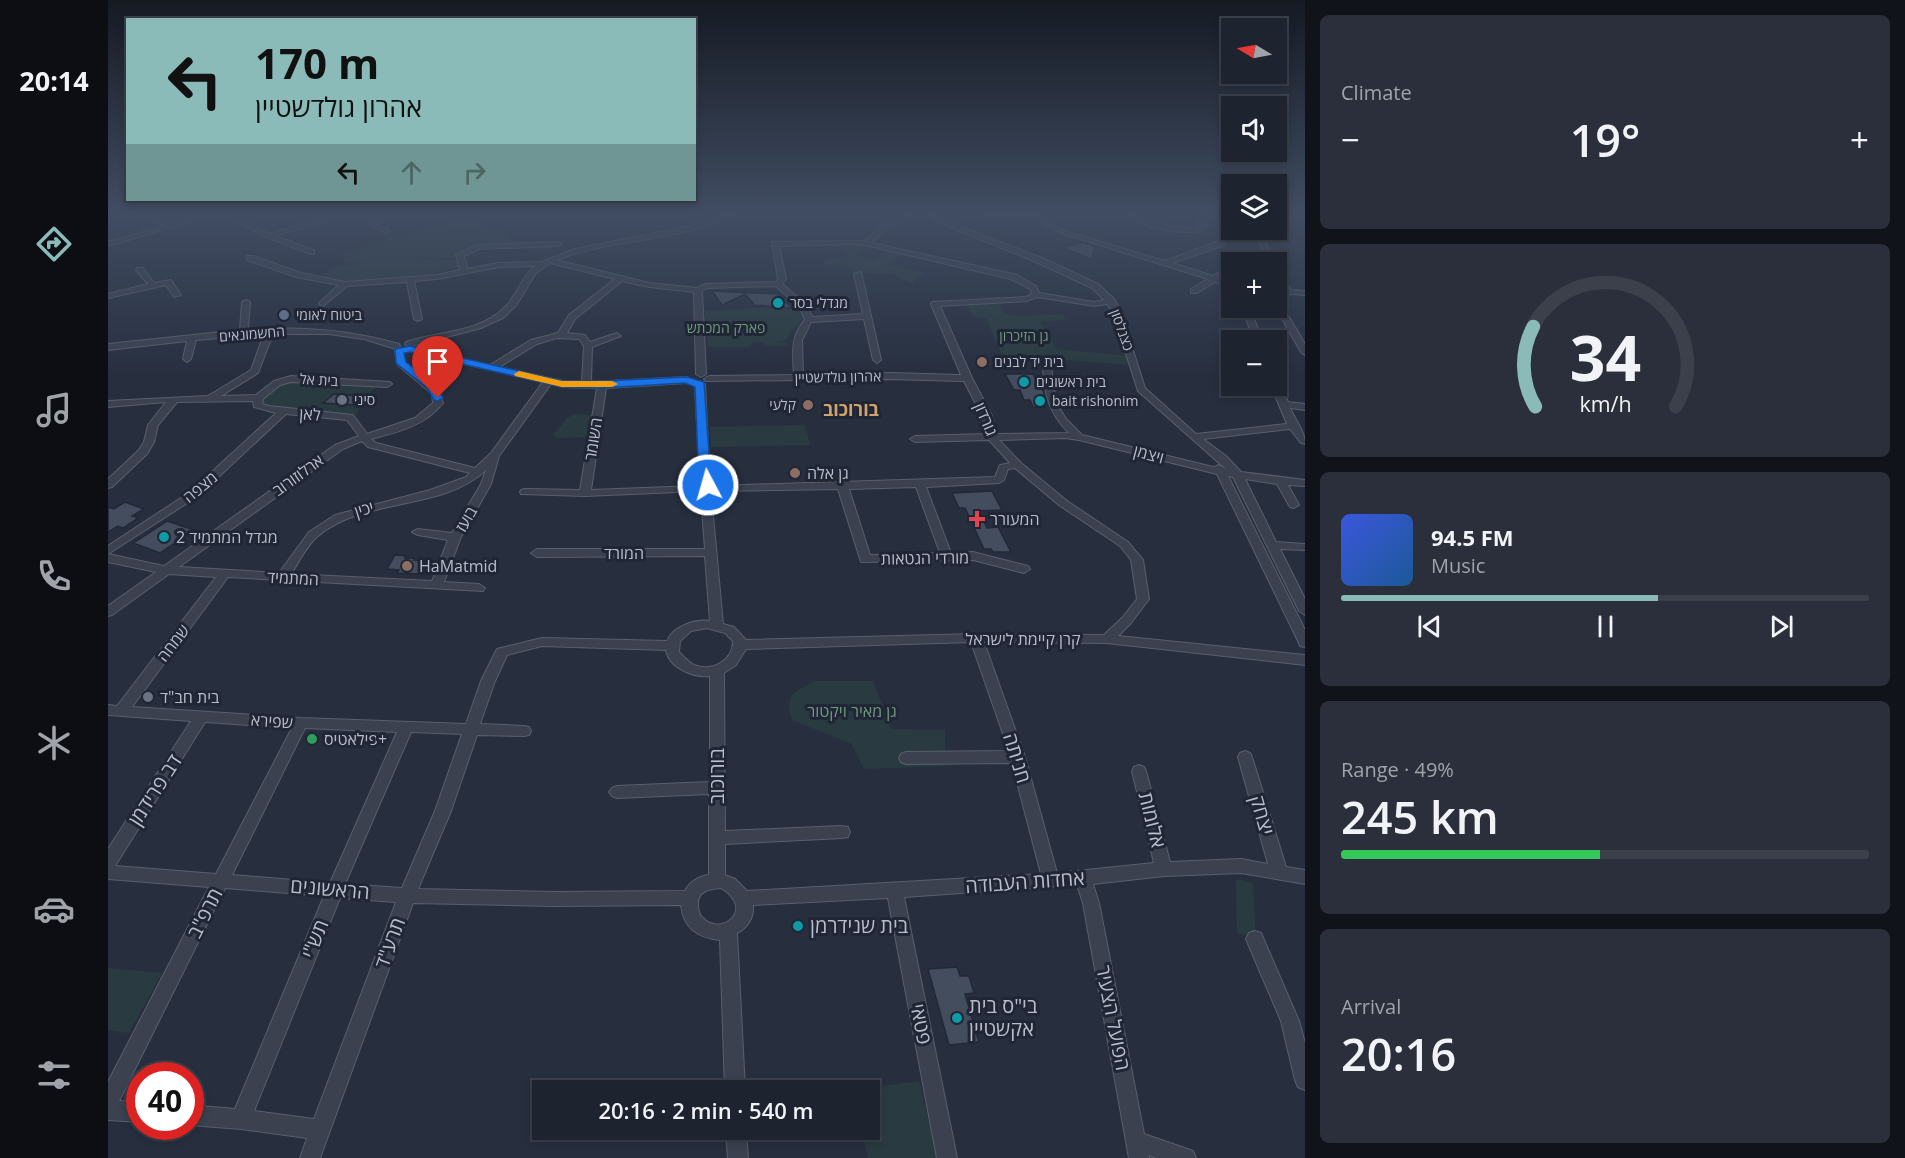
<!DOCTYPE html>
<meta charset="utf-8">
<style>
:root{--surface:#1d232f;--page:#2a2f3b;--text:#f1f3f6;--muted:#a0a4aa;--line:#3b404b;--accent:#8bbbb9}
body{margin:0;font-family:"Open Sans",Heebo,sans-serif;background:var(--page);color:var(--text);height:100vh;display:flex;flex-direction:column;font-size:22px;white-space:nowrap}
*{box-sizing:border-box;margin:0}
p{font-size:20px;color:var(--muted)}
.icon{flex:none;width:33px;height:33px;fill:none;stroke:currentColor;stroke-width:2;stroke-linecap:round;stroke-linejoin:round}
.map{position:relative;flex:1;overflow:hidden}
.side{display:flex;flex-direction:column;gap:15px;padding:15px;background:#10131a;width:600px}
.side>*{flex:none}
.banner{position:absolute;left:18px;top:18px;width:570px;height:183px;border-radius:0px;box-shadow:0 3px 9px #0003,0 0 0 2px var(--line);background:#8bbbb9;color:#111;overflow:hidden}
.needle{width:39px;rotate:280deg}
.tools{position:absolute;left:1113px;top:18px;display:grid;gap:12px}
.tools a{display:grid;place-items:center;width:66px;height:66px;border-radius:0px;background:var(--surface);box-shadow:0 3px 9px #0003,0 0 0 2px var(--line);font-size:30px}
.speed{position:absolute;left:18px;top:1062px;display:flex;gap:12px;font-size:30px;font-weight:700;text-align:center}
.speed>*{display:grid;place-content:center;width:78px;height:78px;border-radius:50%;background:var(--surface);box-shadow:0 3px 9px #0003,0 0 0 2px var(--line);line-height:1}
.speed .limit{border:9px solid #d22;background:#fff;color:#111}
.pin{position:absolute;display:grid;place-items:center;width:51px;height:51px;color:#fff;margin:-62px -26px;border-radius:50% 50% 50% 0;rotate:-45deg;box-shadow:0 0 6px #0007}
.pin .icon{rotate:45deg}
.me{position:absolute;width:66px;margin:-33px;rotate:354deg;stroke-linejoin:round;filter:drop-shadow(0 0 4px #0008)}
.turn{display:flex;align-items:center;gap:21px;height:126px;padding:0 30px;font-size:27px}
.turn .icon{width:78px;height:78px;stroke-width:2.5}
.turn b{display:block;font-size:42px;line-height:51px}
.lanes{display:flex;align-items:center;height:57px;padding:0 30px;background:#0003;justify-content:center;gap:30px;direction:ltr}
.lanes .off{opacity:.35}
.big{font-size:45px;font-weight:600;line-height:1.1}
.side .tile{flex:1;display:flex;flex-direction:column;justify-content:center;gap:9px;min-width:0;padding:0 21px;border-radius:9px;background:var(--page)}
.side .dial{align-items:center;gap:0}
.dial svg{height:156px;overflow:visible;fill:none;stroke:var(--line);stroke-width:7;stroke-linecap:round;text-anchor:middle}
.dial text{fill:var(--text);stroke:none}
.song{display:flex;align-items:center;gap:18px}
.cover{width:72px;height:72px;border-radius:9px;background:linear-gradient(135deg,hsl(230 70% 55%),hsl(210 70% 35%))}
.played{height:6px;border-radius:3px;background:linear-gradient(90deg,var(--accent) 60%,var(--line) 60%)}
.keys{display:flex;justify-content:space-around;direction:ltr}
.heat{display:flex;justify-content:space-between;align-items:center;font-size:33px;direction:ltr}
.charge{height:9px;border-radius:4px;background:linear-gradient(90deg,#34c759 49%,var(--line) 0)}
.trip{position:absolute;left:424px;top:1080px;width:348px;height:60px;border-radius:0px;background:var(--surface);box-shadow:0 3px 9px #0003,0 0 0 2px var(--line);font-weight:600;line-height:60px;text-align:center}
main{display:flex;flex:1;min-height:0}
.tab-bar{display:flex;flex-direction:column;width:108px;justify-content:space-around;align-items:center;background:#0c0e13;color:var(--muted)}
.tab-bar .icon{width:42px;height:42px}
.tab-bar .active{color:var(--accent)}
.tab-bar b{font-size:27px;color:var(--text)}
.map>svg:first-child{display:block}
.green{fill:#293b40}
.building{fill:#444d5e;stroke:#222837;stroke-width:1.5}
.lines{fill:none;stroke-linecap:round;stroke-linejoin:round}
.minor-casing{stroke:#595f6d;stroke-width:2}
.minor{fill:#3b414f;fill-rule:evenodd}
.route{fill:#1a73e8;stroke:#114b97;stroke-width:1.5}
.slow{fill:#f59e0b}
.culture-dot{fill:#0f9aa8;stroke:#202635;stroke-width:2}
.service-dot{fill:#5c6f8a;stroke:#202635;stroke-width:2}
.education-dot{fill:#8d6e63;stroke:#202635;stroke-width:2}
.worship-dot{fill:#6b7280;stroke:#202635;stroke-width:2}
.health-dot{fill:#e0444e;stroke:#202635;stroke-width:2}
.leisure-dot{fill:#2e9e5b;stroke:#202635;stroke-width:2}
.labels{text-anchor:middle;stroke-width:6;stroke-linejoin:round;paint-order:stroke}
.far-poi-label{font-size:14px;fill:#b8bdca;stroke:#202635;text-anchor:start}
.far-park-label{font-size:14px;fill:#70997e;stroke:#202635}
.far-street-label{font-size:14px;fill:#b8bdca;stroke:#202635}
.street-label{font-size:16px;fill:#b8bdca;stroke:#202635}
.poi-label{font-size:16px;fill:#b8bdca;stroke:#202635;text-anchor:start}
.park-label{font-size:16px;fill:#70997e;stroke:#202635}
.far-district-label{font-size:18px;font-weight:bold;fill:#d0a26d;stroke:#202635}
.near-street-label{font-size:20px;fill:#b8bdca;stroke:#202635}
.near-poi-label{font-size:20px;fill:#b8bdca;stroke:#202635;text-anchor:start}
</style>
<main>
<nav class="tab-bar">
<b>20:14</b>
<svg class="icon active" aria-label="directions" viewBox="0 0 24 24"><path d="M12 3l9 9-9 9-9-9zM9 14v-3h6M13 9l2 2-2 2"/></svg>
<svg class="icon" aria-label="music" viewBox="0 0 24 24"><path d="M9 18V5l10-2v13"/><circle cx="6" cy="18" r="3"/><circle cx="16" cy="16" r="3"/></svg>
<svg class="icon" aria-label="phone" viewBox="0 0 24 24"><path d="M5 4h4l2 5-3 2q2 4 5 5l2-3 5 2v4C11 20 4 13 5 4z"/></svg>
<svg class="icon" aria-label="climate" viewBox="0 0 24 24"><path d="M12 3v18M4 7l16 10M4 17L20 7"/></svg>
<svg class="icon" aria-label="car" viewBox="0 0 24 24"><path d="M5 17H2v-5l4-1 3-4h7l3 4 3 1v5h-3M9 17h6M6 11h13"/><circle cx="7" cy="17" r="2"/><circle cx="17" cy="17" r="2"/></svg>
<svg class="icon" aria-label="filters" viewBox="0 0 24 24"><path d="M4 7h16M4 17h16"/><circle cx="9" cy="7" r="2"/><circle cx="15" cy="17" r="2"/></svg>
</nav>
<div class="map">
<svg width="1197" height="1158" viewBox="0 0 1197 1158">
<rect width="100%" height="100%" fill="#272f3f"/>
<path class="green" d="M365,214L381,215L375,223L377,230H398L403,244L368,245L367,255L328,259L303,256L327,261L348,260L353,267C310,278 266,281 222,281L215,275L224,268L257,262L237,263L233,254L297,233L340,224L346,216Z
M736,242L761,246L747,255L765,260L781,250L796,254L779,264L817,273L805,281V284L783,274L747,273L744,267L717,268V259L737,258Z
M863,302L891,303L896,314C912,318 938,314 955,315L958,320L932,321L949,349L1022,356L1023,365L894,355L878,318L864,316L858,304Z
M646,308L690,309L695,318L676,341H669L680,343V346H656L658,342H646L642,347H600L597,311Z
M189,379L267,387L248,414C228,413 165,413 152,402C158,387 175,383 189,379Z
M466,414L485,415L480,437L449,438L445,435L459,418Z
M697,425L702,445L603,447L602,427Z
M706,681H765L783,729L837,730V766L756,769L744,744L684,720C676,695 686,692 706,681Z
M1128,879L1145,883L1148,938L1129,933Z
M0,968L54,973L21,1033L0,1030Z
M811,1081L830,1158H760L754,1130H762V1090H744Z"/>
<path class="building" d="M975,242L987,246L984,259L954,248Z
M604,291L669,294L684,308L647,305L637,294L614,305Z
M897,374H925L936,392L937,407H925L922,400H916L912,390H906Z
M226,394L253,396L246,405L215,403Z
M884,491L894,510L871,511L879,528L890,527L903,552H885L883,549H876L857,508H851L844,493Z
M17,502L36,509L24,516L30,518L15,528L10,526L0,532V507L6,509Z
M59,521L86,530L52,553L25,543Z
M287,555L298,556L297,558H306V560L321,561L314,574L289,573L291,570L279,569Z
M849,967L852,976H861L866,993L857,994L871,1042L841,1045L820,969Z"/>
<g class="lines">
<defs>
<path id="minor" d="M28,212H36L63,224L104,212H121L161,234L222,216L214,212L269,217L340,212L463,215L540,212L522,216L493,218H418L370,214L269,221V224L281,230V232L279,233L263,226L262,221L229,218L167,236L206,250V254H203L158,237L113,213L0,246V242L56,226Z
M623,212H632C621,220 607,223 594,227C546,242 495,242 448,260L541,283L589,288L598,284L668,282L670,279L664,242L757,241L777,223L803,213L805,214V216L781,225L764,243L909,275L928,286L931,293L986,302L996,300L984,288L928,262L827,221L822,212H828L832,219L934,258L990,284L1006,299L1012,310L1037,388L1088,434L1179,424L1163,386H1168V383L1173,386L1180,402L1197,404V410L1182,408C1187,420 1197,431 1197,444L1193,443L1182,429L1095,439L1118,456L1133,472L1197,480V486L1180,485L1191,505L1186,508L1182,507L1169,484L1137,479L1168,542L1197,544V550L1172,549L1197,599V615L1191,611L1125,477L1120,476L1197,630V647L1192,646L1191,643L1109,474L971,440L957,438L891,440L913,463L959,501L1020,542L1035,560L1041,599L1023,623L1010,636L1197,655V665L999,643L876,642L917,757L949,873L1046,863L1024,771L1026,767L1031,765L1036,767L1038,771L1062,862L1133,859L1160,864L1130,757L1132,753L1137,751L1142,753L1144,757L1178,867L1197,870V884L1133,873L1056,876L985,884L991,903L1036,1134L1085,1151L1088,1158H1048L1041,1155V1158H1021L975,903L969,885L796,897L849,1158H829L780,898L645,905C646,917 640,928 629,933L637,1090H617L612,940C591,938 575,928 573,905L445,906L305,903L212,1158H192L199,1138L133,1129L82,1125V1105L127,1109L216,896L117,888L11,1101L32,1102V1122L0,1120V1082L101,887L0,879V849L83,721L0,715V705L9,706L108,577L61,574L4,615L0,616V606L48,572L0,562V546L82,492L168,413L146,407L145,401L69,402L50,425L46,442L39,454L4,487L0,488V479L31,450L36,442L40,425L58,402L0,407V401L100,396L143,370L156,334L88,340L83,359L79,362L75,359L79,341L0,350V344L132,330L134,302L138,300L142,302L140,330C192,326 241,330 291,344L292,346L288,349L256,339L221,334H165L150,373L113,396L148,395L166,381L183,376L282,382L284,384L279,387L183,382L172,385L155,399L154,404L161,406L245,415L259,434L307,418L325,403L324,394L290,365L287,351L294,349L297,362L331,391L335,403C317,426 290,432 263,439L268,443L367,468L383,453L435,382L299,351V347L382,365L423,340L450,333L461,315L507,279L442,263L428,273L409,304L395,318L373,328L301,347L297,344L298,342C330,331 372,333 397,307C410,295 413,277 427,266L391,267L329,279L306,281L314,319L310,321L306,319L299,282L239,286L215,306L211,304L212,302L231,285L188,277L139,260V256H145L193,273L237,282L329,275L352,270L348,255L369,245L450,242L454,244L450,246L370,249L356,256L359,269L391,263L433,262L467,249L583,226ZM752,244L903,279L922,289L924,294L918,297L824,302L823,304L853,375L781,373L695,375L694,340L703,322L756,319L765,360L769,363L773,360L753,272L746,274L755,314L704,317L699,305L674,284L678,279L671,246ZM514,281L541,287L586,292L588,374L593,377L598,374L594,291L599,288L668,286L692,308L697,320C682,336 685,354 686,375L601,376L596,379L598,381L781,379L856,381L874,416L879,434L807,436L802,439L807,442L881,440L902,463L892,465L887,477L605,486L601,487L600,489L601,491L730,489L753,562L865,560L916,573L922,569L920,566L865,552L843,553L818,487L891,483L896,480L900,469L907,468L951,505L1012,546L1023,560L1029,599L1015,617L996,635L868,634L638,640L626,627L615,624L603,494L598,491L593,494L597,549H429L423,553L429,557L597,556L602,621C587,619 565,626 559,641L434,638L389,649L373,681L358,724L193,718L24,707L120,577L375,591L377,588L371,584L336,582L353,537L383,484L391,456L443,384L455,387L489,388L472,490L417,489L413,490L412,492L413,494L477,496L593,491L594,489L593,487L589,486L483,490L498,388L579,383L584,380L579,377L483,382L484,347L513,336L509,333L482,342L477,335L459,333L467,319ZM929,297L986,306L999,304L1004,310L1030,391L1119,470L1111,465L1106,467L1101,466L974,435L958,419L950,406L946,390L943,367L939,364L935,367C936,394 941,413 961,433L889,434L884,416L864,378L832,306L919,301ZM449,338L471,339L476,346L474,382L455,381L391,367L429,344ZM178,414L239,420L251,436L227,445L56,566L0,554L90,496ZM254,441L260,447L362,473L358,477L322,490L227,515L201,532L171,573L71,567L235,449ZM378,470L373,484L344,533L310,529L304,532L310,535L340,540L324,581L183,574C191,562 199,545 210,536C256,497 335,511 378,470ZM808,487L832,553L762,555L741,489ZM599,628L617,633L625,641C625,661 604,672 586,665C580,662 575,656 571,652L572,641L583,631ZM863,642L901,751L798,752L793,754L791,758L793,762L798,764L904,763L933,874L639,891L627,879L617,875V844L734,838L740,837L742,832L740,827L734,826L617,831L616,673L628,665L638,649ZM434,646L558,650C561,668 586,678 602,676V782L509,786L504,788L501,792L504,796L509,798L601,794V875C591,876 581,882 577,891L445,892L310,889L343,811L369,735L416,736L421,735L423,731L421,727L416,726L372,724L387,681L399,655ZM97,722L184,728L108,874L7,866ZM197,728L289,732L222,883L124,875ZM303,732L354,734L327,811L294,888L237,884ZM613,888C649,910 612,937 595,918C591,915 590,910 590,905C589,891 601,889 613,888ZM232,898L288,902L206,1119L146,1111Z
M871,212L931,215L941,224L960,232L1057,261L1111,241H1117V245L1064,263L1105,276L1124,266V271L1112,278L1124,282V286L1107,282L1089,293H1083V289L1100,279L956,234L937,226L927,218L874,214Z
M1014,212C1025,212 1035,219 1046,222C1060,226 1075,228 1089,228L1092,223L1088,212H1094L1098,223L1094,231C1069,235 1033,228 1014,212Z
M1145,230H1151L1167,262H1161Z
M1130,260H1134L1138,262H1130Z
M29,268H35L46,283L63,280L73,295L66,297L58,285L0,298V294L40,284L28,270Z
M1168,269L1183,290L1197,291V295L1168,293V289H1175L1168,278Z
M1134,308H1142L1154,340H1146Z
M1174,315L1181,317L1197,344V355L1193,352L1173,317Z
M592,381L597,384L602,484L597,487L592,484L587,384Z
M1147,931L1153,933L1191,1021L1197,1043V1090L1190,1087L1187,1080L1173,1021L1138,939L1141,933Z
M618,1130H638L640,1158H620Z"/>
</defs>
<use href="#minor" class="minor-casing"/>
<use href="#minor" class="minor"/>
</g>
<linearGradient id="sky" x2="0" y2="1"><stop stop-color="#151a23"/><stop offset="0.57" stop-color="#414d63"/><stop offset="1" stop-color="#414d63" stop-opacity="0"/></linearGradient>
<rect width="1197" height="374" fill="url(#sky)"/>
<path class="route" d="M302,346L454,381H494L579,377L596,382L603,482L606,485L600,488L591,484L587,387L577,383L494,388L454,387L302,352L296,353L298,362L327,384L335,398L330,401L326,400L319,388L288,363L287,349Z"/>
<path class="slow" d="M411,371L454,381H504L510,384L504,387H454L407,376L406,374Z"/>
<g class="culture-dot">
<circle cx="670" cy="303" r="6"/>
<circle cx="916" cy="382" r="6"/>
<circle cx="932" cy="401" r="6"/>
<circle cx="56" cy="537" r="6"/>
<circle cx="690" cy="926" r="6"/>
<circle cx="849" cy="1018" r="6"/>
</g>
<circle class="service-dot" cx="176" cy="315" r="6"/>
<g class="education-dot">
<circle cx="874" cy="362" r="6"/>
<circle cx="700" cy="405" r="6"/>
<circle cx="687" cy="473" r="6"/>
<circle cx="299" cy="566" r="6"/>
</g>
<g class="worship-dot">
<circle cx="234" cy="400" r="6"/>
<circle cx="40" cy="697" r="6"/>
</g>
<path class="health-dot" d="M866 510h6v6h6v6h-6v6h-6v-6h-6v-6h6z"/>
<circle class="leisure-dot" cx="204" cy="739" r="6"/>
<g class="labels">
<g class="far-poi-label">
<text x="682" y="308">מגדלי בסר</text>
<text x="188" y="320">ביטוח לאומי</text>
<text x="886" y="367">בית יד לבנים</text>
<text x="928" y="387">בית ראשונים</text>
<text x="246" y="405">סיני</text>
<text x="944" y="406">bait rishonim</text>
<text x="688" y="410" text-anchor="end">קלעי</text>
</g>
<g class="far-park-label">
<text x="618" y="333">פארק המכתש</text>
<text x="916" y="341">גן הזיכרון</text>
</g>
<g class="far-street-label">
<text transform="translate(1014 330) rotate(70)" y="5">כצנלסון</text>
<text transform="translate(144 334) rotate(-5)" y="5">החשמונאים</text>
<text transform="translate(730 377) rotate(-1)" y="5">אהרון גולדשטיין</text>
<text transform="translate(211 380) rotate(4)" y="5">בית אל</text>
</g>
<g class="street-label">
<text transform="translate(202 414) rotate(4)" y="6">לאן</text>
<text transform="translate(878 419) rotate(67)" y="6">גורדון</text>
<text transform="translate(485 439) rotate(-81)" y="6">השומר</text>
<text transform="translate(1041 454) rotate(15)" y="6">ויצמן</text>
<text transform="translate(190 475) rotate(-36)" y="6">ארלוזורוב</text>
<text transform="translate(92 487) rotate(-39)" y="6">מצפה</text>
<text transform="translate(256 509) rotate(-17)" y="6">יכין</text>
<text transform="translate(358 519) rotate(-60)" y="6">בועז</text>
<text x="516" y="559">המורד</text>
<text transform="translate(817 558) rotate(-1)" y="6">מורדי הגטאות</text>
<text transform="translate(185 578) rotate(3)" y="6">המתמיד</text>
<text x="915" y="645">קרן קיימת לישראל</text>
<text transform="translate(65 643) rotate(-53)" y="6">שמחה</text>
<text transform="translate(164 721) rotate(4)" y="6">שפירא</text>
</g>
<g class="poi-label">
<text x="699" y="479">גן אלה</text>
<text x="882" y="525">המעורר</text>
<text x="68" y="543">מגדל המתמיד 2</text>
<text x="311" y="572">HaMatmid</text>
<text x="52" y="703">בית חב"ד</text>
<text x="216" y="745">פילאטיס+</text>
</g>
<g class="park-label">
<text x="744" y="717">גן מאיר ויקטור</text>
</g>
<g class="far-district-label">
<text x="743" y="416">בורוכוב</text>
</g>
<g class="near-street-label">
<text transform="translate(909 758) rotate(73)" y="7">חניתה</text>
<text transform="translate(609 776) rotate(-90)" y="7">בורוכוב</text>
<text transform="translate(47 790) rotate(-57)" y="7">דב פרידמן</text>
<text transform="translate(1154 815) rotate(74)" y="7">יצחק</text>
<text transform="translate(1044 820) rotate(76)" y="7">אלומות</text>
<text transform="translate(917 882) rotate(-4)" y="7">אחדות העבודה</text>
<text transform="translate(222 889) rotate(5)" y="7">הראשונים</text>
<text transform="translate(97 913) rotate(-63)" y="7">תרפ"ב</text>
<text transform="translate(207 939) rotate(-68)" y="7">תש"י</text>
<text transform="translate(282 943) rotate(-70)" y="7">תרע"ד</text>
<text transform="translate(1005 1018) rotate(79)" y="7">הפועל הצעיר</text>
<text transform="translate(813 1024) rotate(79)" y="7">פטאי</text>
</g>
<g class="near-poi-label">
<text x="702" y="933">בית שנידרמן</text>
<text x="861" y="1013">בי"ס בית<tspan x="861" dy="23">אקשטיין</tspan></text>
</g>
</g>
</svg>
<div class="tools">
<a><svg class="needle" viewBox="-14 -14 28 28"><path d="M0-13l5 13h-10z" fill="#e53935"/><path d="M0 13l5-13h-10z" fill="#a0a4aa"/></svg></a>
<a><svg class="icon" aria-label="sound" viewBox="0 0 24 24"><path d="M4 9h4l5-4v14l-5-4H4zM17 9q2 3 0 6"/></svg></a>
<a><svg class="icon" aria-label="layers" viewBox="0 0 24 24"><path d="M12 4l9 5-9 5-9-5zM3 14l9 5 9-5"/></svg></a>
<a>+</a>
<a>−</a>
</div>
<div class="speed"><div class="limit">40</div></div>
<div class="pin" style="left:330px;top:398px;background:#d93025"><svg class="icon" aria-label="arrive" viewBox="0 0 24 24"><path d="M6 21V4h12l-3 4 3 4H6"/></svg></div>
<svg class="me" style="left:600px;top:485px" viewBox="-20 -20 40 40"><circle r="17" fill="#1a73e8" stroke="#fff" stroke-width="3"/><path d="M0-11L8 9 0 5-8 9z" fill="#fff"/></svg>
<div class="trip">20:16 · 2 min · 540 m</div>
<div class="banner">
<div class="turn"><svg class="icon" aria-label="left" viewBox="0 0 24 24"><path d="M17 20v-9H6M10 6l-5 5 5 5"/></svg><div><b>170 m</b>אהרון גולדשטיין</div></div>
<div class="lanes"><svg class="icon" aria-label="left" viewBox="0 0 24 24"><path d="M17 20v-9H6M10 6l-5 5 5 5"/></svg><svg class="icon off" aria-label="ahead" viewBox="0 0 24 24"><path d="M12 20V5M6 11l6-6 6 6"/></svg><svg class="icon off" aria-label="right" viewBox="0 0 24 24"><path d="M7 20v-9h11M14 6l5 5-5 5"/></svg></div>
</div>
</div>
<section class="side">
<div class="tile"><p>Climate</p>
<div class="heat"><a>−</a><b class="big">19°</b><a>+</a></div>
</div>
<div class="tile dial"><svg viewBox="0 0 100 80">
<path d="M14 69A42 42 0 1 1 86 69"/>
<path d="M14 69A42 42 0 0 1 13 28" stroke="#8bbbb9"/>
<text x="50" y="56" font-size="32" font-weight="700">34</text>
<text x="50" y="72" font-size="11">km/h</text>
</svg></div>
<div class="tile">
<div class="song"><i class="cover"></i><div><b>94.5 FM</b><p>Music</p></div></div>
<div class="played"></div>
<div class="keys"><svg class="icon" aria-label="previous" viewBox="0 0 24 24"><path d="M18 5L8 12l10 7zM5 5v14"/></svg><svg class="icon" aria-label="pause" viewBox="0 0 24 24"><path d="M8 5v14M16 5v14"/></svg><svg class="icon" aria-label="next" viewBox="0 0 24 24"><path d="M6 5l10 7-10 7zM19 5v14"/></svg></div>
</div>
<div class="tile"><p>Range · 49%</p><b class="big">245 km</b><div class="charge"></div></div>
<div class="tile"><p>Arrival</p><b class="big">20:16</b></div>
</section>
</main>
